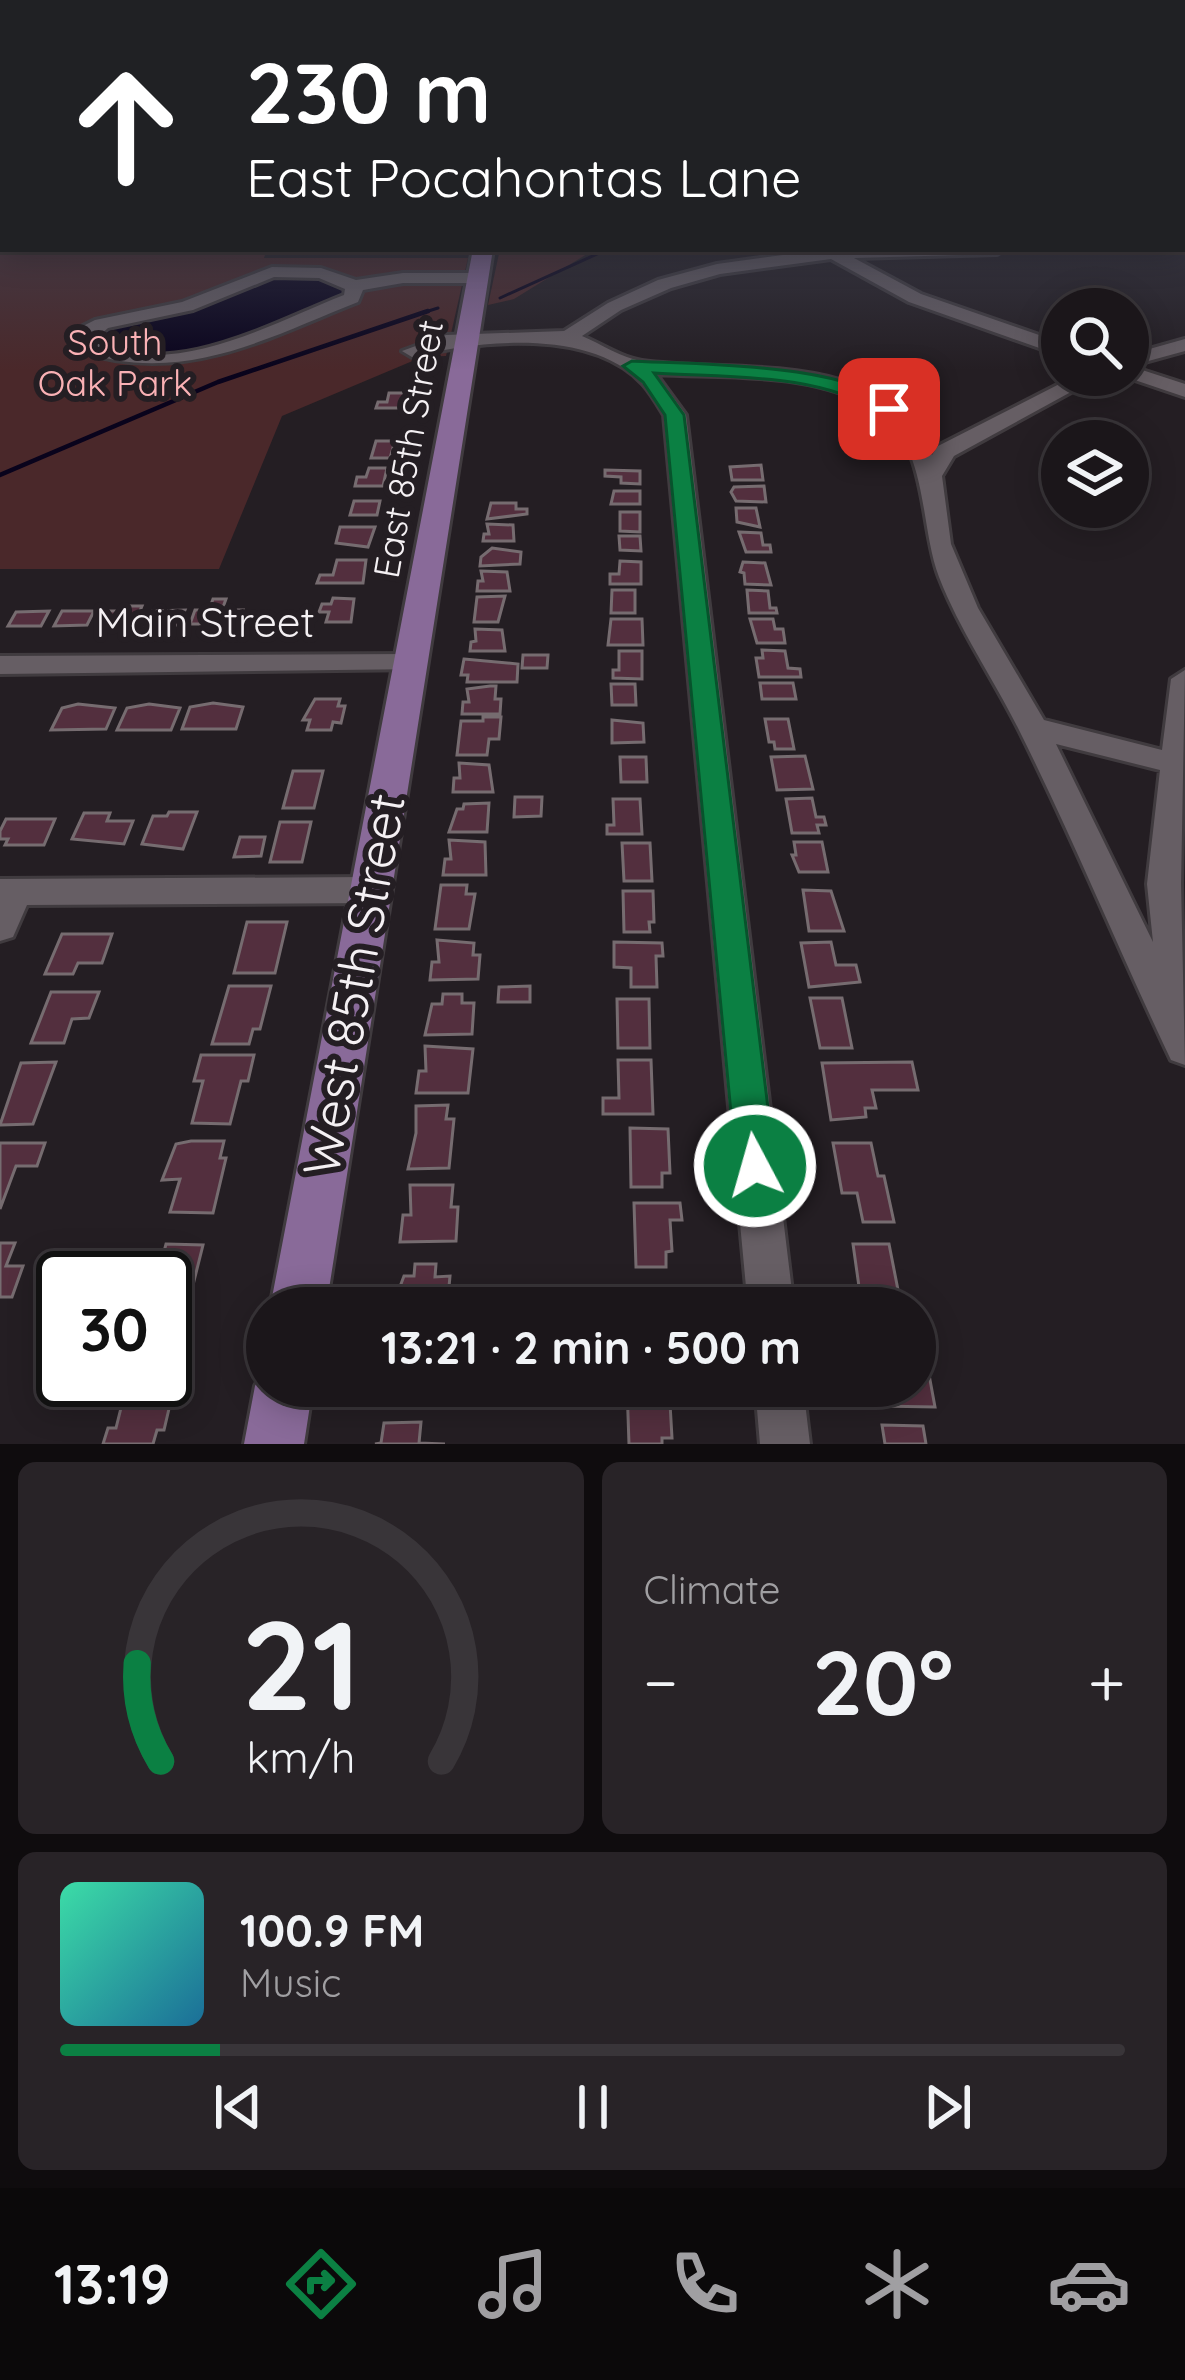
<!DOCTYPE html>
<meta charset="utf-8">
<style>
:root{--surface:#1b161a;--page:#282327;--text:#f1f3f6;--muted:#a09fa2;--line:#393539;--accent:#0b8043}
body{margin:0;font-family:Quicksand,sans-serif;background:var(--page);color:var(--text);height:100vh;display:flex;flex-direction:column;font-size:45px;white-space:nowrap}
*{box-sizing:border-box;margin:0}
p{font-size:39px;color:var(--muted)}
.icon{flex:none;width:66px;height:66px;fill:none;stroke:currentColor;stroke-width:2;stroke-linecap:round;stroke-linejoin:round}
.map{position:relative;height:1444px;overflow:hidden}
.drawer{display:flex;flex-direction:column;gap:18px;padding:18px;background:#0f0c0e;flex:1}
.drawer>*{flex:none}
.guide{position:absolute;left:0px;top:0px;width:1185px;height:252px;box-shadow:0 6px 30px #0003,0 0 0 3px var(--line);background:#202124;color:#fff;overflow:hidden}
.tools{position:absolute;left:1041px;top:288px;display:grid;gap:24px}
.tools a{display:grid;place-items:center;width:108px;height:108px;border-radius:50%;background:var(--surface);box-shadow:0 6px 30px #0003,0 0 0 3px var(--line);font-size:60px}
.speed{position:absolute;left:36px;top:1251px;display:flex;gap:24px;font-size:60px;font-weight:700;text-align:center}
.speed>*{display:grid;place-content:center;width:156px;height:156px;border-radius:50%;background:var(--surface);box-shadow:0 6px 30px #0003,0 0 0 3px var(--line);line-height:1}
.speed .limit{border:6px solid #111;border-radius:18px;background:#fff;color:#111}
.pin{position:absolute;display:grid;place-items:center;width:102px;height:102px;color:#fff;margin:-51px;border-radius:24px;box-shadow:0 6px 18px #0006}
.me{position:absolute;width:132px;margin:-66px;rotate:354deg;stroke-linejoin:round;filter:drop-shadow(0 0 9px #0008)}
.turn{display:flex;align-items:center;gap:42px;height:252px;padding:0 48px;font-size:54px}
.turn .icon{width:156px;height:156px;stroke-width:2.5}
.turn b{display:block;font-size:84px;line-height:102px}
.big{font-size:90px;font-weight:700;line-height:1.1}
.drawer .widget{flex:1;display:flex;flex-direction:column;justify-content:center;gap:18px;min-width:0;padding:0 42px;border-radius:18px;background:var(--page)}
.drawer .dial{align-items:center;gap:0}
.dial svg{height:312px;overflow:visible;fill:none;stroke:var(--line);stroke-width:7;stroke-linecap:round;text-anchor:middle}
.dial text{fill:var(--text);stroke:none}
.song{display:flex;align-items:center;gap:36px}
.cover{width:144px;height:144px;border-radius:18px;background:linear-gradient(135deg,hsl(160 70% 55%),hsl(200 70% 35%))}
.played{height:12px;border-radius:6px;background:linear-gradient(90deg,var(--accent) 15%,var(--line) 15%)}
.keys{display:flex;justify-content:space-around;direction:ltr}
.heat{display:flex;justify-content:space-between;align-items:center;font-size:66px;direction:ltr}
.drawer .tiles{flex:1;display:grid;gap:18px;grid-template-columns:1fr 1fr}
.widget:last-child{grid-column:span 2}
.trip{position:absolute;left:246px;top:1287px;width:690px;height:120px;border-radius:60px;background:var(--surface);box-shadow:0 6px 30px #0003,0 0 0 3px var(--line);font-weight:700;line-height:120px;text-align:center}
.tabs{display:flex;height:192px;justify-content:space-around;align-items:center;background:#0b090a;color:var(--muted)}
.tabs .icon{width:84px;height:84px}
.tabs .active{color:var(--accent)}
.tabs b{font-size:54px;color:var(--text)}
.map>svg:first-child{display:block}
.green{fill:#4a282a}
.water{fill:#09031c}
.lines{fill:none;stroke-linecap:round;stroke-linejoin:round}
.stream-far1{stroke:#09031c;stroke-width:3}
.stream{stroke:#09031c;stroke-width:4.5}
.building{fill:#532f3e;stroke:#766c70;stroke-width:3}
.minor-casing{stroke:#403b3f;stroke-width:6}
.major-casing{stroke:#403b3f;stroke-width:6}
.minor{fill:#665e64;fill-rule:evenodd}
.major{fill:#896a99;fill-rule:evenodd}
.route{fill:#0b8043;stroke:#07532c;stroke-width:3}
.labels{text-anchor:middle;stroke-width:12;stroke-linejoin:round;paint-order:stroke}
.far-park-label{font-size:36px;fill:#fab1b5;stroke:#241e23}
.far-street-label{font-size:36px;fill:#f4f0f3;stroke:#241e23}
.street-label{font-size:42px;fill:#f4f0f3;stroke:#241e23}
.near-street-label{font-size:51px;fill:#f4f0f3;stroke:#241e23}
</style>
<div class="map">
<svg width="1185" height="1444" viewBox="0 0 1185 1444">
<rect width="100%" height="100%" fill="#241e23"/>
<path class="green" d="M0,222L3,249H267L264,258H468L446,356L422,357L282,416L219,569H0Z
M500,249H595L514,299L488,305Z"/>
<path class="water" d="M316,276L339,285L344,295L290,315L280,324L177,359L91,345L96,330L160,314L262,277Z"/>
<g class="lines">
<path class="stream-far1" d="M500,298L608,249
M419,314L438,308"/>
<path class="stream" d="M0,475L218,382L428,311"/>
</g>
<path class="building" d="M389,393H407L403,408H376L378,402H387Z
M376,441H395L390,458H371Z
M761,465L763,480H732L730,467Z
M369,468H387L383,486H355L357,477H366Z
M605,470L640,471V484L621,483V477L605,476Z
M764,486L766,502L736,501L731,492L734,487Z
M614,491H640V504H611Z
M354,501H380L377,515H350Z
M491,503H516V509H527V514L487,519Z
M736,508H756L760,527L737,522Z
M620,512H640V532L620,531Z
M487,524L513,525L514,541H483L484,534H489Z
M340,527H375L368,547L336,543Z
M739,532L761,533L763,545H770L771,552H746Z
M619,536H640L641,551L620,550Z
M492,548L521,552L520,564L480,566L481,557Z
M337,560H366L363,583H317L320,575H333Z
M620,561L641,562V584H610V574H619Z
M743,562L765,563L771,585L745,584L744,573L740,572Z
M481,571L507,572L510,591H477L478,581H483Z
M612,590H635V613H611Z
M747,590L768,591L770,608H776L777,613H749Z
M505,596L498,622H474L477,597Z
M333,598L354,599L351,622H326L329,612H319L322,604H331Z
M213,599H226L222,610H243L238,624H190L195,610H209Z
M129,606H142L134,625L100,626L107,611H127Z
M185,610L179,625H146L152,611Z
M49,611L41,626H8L16,612Z
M62,611H94L87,625L54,626Z
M611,619H642L643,645H608Z
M750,619H773L775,629H783L785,643H757Z
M475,629L502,630L505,651H470L471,642L476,641Z
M762,650L785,651L788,668L800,669L801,677H759L756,658H763Z
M619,651H642V679L613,678V670H619Z
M523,655H548L547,668H522Z
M464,659L518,664L517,682H467L468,675H461Z
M760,683H793L796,699H762Z
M611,684H635L636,705H612Z
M490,686H496L495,699H501L500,714H462L463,702H469L467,689Z
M315,699H340L338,706H345L341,723L333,722L331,730H307L310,720H303Z
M213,703L243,707L236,729H182L190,707Z
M78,704L115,708L106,729L51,730L62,708Z
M149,704L180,708L171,730H117L127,708Z
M483,717H501L499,739H489L487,755H457L461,721H483Z
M765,719H788L794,749H775L774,742H769Z
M612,720L643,723L644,742L612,743Z
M805,756L813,789L777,790L771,757Z
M620,757H646L647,782H621Z
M459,763L489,765L493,792H453L454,778H460Z
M293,771H323L314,808H283Z
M515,797H542L541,816L514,817Z
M812,798L816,817H824L826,825H817L819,833H792L786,799Z
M613,799H640L642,834H607V825H614Z
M489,803L487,832H449L457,809H463L464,804Z
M169,812H197L183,849L142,844L153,816H167Z
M84,813H110L107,821H133L124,844L72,839Z
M6,819H55L44,845H5L8,839H0V831Z
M280,822H311L302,862H270Z
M240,837H265L261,856L234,857Z
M449,840L485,842L486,875H443L445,859H451Z
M794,842H822L828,872H799L792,855H796Z
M622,843H650L652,881H624Z
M441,885H467L466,894H475L469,929H435Z
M803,890L831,891L844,931H809Z
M623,891H653L654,922H649L650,932H624Z
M247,922H287L275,973H234Z
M62,934H112L102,963H78L73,974H45Z
M437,940L474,943L473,955H480L478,979L430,980L432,962H439Z
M614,942L662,943L663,956H656L657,987H631V968L614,967Z
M831,942L836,965H856L860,982L809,987L801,943Z
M229,986H271L260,1029H253L249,1044H212Z
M530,986V1002H498L499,987Z
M51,992H99L89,1018L72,1019L64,1043H31Z
M443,994H462V1003H474L472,1034L425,1035L432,1004H442Z
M810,998H842L852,1048H820Z
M617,999H649L650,1048H618Z
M425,1046L473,1049L468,1093H416L419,1071H426Z
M201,1055H254L248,1081H241L230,1124L192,1123L203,1081H194Z
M618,1060H651L653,1114H603V1098H619Z
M56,1062L33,1124L0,1125L21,1063Z
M912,1062L918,1090H872L876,1108H865L866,1117L831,1120L822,1063Z
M448,1105L446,1119H454L449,1168L408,1169L416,1133V1106Z
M630,1128L668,1129L670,1173H662V1187H631Z
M191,1141H224L220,1158H226L213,1213L170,1212L180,1179L162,1180L176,1144Z
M0,1143H45L37,1166H16L0,1209Z
M833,1143H871L878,1176H884L894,1222H863L857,1193H842Z
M410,1185H453L451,1207H458L456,1241L400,1242L403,1215H411Z
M634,1203H680L682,1220H670L672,1251L666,1252V1267H636Z
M0,1243H15L6,1266H23L12,1297H0Z
M166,1244L203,1245L186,1313L165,1312V1278H157Z
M853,1244H889L899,1295H905L907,1308H862Z
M415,1264H436L435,1277L450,1276L447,1308H392L404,1276H414Z
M624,1286H664L665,1308H624Z
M915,1331H921L935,1407L878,1406L875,1386H915Z
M165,1349H183L164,1430H157L153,1444H103L108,1428H116L128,1380H165Z
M383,1386H445L443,1407H380Z
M627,1386H669L672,1438H662V1444H629Z
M421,1422L419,1443L445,1444H375L381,1443L384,1423Z
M882,1425L923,1426L926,1444H885Z"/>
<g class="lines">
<defs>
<path id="minor" d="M1182,168H1185V179H1182Z
M0,215H3V225H0Z
M1182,239H1185V249H1182Z
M827,249H1005L997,254L854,258L921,294L1062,343V356L909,302L831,259L720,274L671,288L621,310L582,336C601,344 622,358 642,361C740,374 881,347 932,455L938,446L1077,375H1102L954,456L942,476L951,544L978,608L1044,720L1162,750L1171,679L1185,670L1181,884L1185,1065L1171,1060C1119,951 1073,838 1019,730C993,678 960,631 939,577C919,524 929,447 877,411C818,370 724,378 656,374L686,415L794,1308H748L664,415C658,405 651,393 643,384C591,328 479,340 412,357L402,351L446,335L564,331L608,303L658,280L717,264ZM1056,744L1160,770L1147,884L1153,942Z
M272,267L321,268L356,280L403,273H478L487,278L478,283H403L363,290L358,302C279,333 203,375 115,360C99,357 85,354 73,342L83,326L95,320L182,302ZM274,277L319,278L345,289L344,295C272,323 171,382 93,341L108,328L193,310Z
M1185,339V351L1130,366L1185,384V397L1120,375H1128V355Z
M411,654L425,663L421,669L0,674V656Z
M371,877L383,880L388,890L383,900L371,903L27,905L13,937L0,941V879Z
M755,1386H803L810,1444H760Z"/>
<path id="major" d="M473,249H493L326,1308H270Z
M267,1364V1386H313L304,1444H244L255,1386Z"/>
</defs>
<use href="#minor" class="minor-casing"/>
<use href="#major" class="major-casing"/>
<use href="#minor" class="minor"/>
<use href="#major" class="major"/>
</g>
<linearGradient id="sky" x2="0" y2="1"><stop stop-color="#141013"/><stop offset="0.45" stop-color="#3f4150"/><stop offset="1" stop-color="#3f4150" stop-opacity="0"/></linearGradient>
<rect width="1185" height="370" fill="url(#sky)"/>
<path class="route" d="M632,361C700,365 850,362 898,409L882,413C817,372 729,378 654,373L684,415L775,1166L769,1179L755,1185L742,1179L736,1166L665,415L643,382L623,366Z"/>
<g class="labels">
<g class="far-park-label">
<text x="115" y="355">South<tspan x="115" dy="41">Oak Park</tspan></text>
</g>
<g class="far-street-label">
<text transform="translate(408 449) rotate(-80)" y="13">East 85th Street</text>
</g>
<g class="street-label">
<text x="205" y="637">Main Street</text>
</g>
<g class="near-street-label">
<text transform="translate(354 985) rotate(-80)" y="18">West 85th Street</text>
</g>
</g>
</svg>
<div class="tools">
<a><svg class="icon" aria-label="search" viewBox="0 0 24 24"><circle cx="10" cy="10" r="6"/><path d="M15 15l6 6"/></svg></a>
<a><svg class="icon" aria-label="layers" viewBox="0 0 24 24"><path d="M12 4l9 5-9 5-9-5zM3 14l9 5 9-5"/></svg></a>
</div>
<div class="speed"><div class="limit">30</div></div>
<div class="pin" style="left:889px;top:409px;background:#d93025"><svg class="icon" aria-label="arrive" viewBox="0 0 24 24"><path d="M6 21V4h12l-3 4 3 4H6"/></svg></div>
<svg class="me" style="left:755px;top:1166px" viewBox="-20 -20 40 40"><circle r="17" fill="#0b8043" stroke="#fff" stroke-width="3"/><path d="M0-11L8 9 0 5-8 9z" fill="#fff"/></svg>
<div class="trip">13:21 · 2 min · 500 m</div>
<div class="guide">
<div class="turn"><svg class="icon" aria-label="ahead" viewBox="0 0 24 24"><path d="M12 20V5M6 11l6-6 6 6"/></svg><div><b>230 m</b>East Pocahontas Lane</div></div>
</div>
</div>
<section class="drawer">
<div class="tiles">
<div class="widget dial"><svg viewBox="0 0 100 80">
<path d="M14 69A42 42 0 1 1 86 69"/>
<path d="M14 69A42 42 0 0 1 8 44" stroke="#0b8043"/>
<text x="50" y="56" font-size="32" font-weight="700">21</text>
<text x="50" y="72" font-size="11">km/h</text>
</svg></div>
<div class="widget"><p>Climate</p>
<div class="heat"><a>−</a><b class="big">20°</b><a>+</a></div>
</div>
<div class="widget">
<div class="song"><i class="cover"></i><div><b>100.9 FM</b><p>Music</p></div></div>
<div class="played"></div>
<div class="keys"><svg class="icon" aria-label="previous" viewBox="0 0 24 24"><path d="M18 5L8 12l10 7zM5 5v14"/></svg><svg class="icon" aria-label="pause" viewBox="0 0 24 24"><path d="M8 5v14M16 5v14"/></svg><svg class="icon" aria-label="next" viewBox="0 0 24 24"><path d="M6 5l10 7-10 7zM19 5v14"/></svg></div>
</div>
</div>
</section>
<nav class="tabs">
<b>13:19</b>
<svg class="icon active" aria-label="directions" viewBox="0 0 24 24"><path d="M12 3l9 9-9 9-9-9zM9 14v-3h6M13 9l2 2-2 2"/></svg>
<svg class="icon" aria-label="music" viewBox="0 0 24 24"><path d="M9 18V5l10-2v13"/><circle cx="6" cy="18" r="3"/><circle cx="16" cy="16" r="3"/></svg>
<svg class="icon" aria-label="phone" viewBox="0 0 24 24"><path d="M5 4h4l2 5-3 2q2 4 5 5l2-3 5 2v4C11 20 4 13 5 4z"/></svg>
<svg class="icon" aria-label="climate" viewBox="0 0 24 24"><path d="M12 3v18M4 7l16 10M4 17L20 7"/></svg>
<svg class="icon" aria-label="car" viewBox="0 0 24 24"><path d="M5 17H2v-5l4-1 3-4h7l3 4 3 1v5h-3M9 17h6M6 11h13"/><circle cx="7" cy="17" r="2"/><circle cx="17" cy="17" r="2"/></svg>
</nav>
